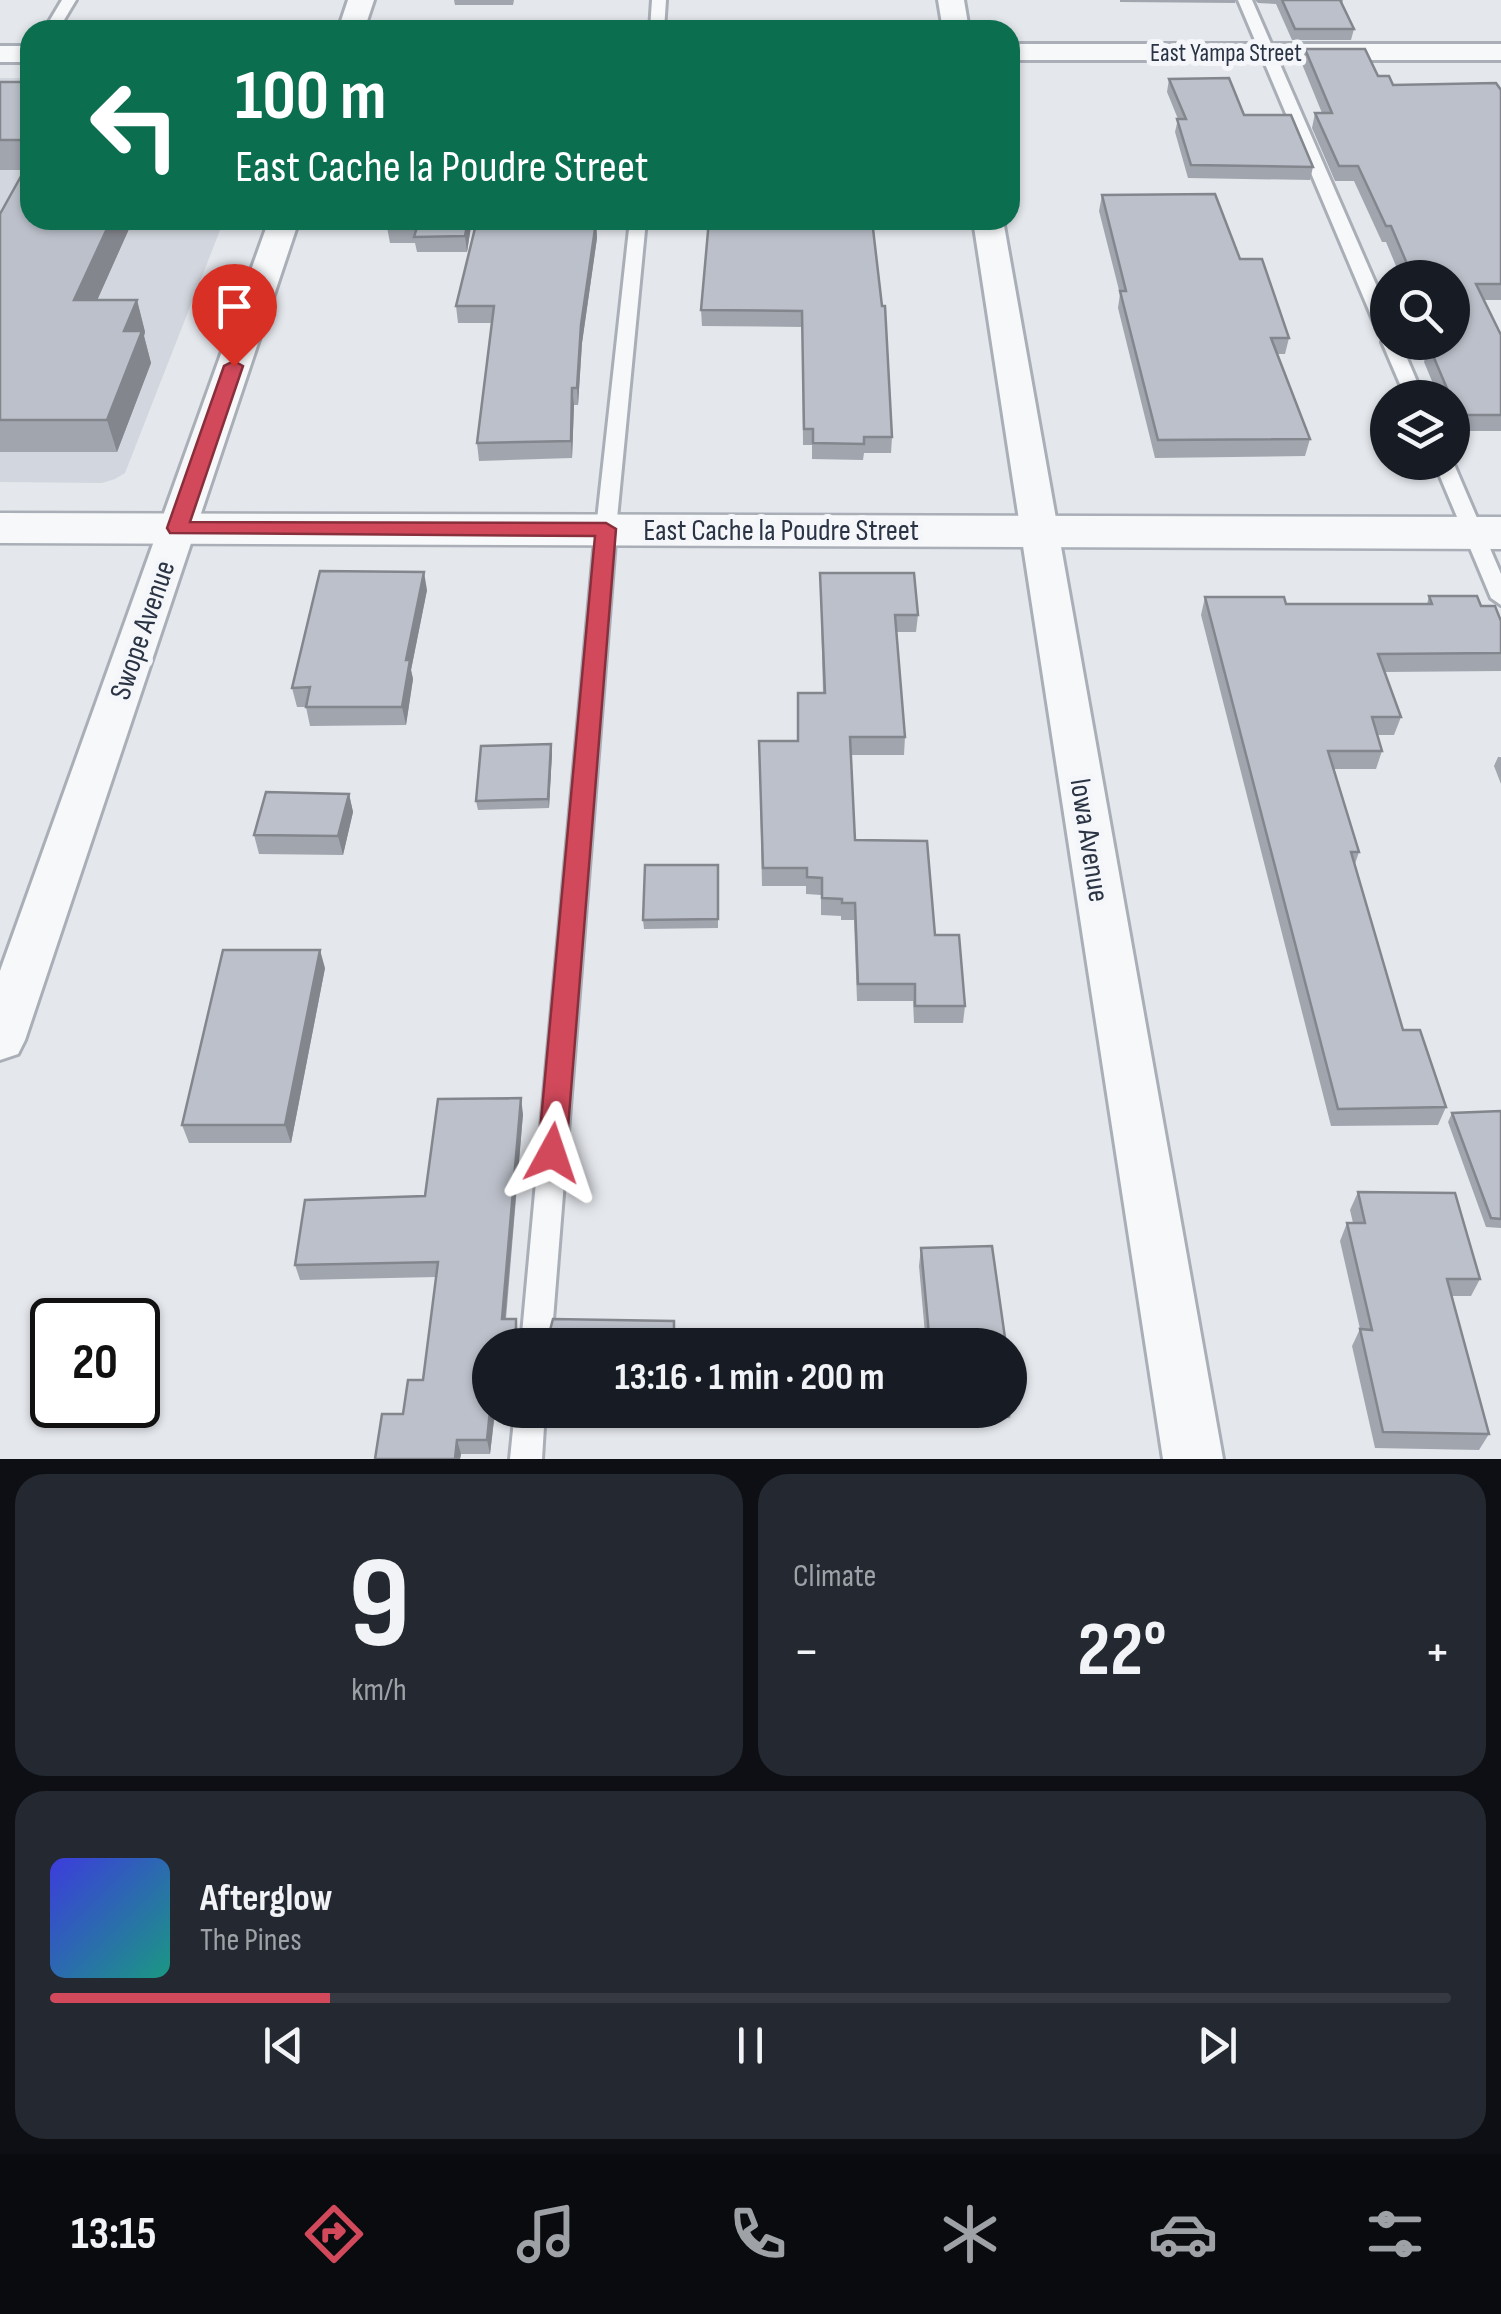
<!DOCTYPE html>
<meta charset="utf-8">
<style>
:root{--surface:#171b24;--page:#242831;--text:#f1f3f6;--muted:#9ea1a6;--line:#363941;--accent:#d1495b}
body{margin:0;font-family:"Sofia Sans Condensed",sans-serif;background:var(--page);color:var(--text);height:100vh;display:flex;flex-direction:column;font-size:38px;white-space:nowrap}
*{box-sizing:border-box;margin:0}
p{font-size:32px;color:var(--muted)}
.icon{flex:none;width:55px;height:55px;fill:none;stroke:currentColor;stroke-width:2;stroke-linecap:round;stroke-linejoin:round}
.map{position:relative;height:1459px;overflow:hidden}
.drawer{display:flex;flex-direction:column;gap:15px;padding:15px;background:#0d0f14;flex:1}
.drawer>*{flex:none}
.hud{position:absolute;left:20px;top:20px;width:1000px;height:210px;border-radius:30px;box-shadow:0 2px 8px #0004;background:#0b6e4f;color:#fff;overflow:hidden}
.controls{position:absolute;left:1370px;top:260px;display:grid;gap:20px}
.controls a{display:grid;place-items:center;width:100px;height:100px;border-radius:50%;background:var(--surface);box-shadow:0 2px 8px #0004;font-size:50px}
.speed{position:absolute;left:30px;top:1298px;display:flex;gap:20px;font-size:50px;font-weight:700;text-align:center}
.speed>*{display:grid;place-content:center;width:130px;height:130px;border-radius:50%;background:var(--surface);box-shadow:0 2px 8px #0004;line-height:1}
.speed .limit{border:5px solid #111;border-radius:15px;background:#fff;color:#111}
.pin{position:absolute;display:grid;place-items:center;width:85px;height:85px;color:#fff;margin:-102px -42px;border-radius:50% 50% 50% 0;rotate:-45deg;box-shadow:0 0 10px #0007}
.pin .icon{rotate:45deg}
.me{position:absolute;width:110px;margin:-55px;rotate:5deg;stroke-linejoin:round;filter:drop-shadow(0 0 8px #0008)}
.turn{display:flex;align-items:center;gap:35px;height:210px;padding:0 50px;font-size:45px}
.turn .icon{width:130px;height:130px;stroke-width:2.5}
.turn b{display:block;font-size:70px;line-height:85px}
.big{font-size:75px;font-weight:700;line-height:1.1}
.drawer .tile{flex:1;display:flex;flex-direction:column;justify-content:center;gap:15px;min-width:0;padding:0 35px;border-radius:30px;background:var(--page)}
.drawer .dial{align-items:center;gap:0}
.dial b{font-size:130px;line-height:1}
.song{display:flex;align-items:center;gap:30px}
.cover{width:120px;height:120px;border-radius:15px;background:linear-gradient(135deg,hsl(240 70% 55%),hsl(170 70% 35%))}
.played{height:10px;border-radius:5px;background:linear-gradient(90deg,var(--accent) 20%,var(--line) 20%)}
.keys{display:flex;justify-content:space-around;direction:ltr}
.heat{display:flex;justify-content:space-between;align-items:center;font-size:55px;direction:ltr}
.drawer .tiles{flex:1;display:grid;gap:15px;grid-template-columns:1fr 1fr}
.tile:last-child{grid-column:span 2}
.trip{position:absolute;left:472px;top:1328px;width:555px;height:100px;border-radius:50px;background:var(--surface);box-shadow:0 2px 8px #0004;font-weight:700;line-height:100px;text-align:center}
.dock{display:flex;height:160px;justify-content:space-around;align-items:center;background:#090b0e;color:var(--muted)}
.dock .icon{width:70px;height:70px}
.dock .on{color:var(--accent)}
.dock b{font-size:45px;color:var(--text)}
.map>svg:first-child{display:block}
.built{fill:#d2d6de}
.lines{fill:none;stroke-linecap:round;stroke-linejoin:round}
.service-casing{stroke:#a9aeb7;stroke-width:6}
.minor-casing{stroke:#a9aeb7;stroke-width:6}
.tertiary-casing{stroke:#a9aeb7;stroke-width:5}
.service{fill:#f7f8fa;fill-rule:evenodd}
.minor{fill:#f7f8fa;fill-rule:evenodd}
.tertiary{fill:#f7f8fa;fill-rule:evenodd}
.wall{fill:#a1a5ae}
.shaded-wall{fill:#83868d}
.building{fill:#bbc0ca;stroke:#83868d;stroke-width:2.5}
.route{fill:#d1495b;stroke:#882f3b;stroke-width:2.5}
.labels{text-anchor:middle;stroke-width:10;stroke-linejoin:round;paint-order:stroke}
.far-street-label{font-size:25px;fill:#2b3445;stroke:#f4f6f9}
.street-label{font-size:30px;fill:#2b3445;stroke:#f4f6f9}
</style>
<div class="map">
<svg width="1501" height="1459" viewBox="0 0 1501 1459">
<rect width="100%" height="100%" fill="#e4e7ec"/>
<path class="built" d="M0,78H30V220H224L125,473L115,479L102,483L0,482Z"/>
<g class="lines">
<defs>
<path id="service" d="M62,0H76L58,30H44Z
M652,0H666L664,30H650Z
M1238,0H1252L1388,312V342H1400L1424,398H1406L1382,342L1385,338L1379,334Z
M630,220H646L616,529L551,1345H521L596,529Z
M1434,462H1453L1501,574V605L1491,598Z
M515,1410H545L542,1459H510Z"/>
<path id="minor" d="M348,0H374L364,30H338Z
M938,0H964L969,30H943Z
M1010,44H1501V60H1010Z
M0,46H30V62H0Z
M269,220H299L25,1040L18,1054L0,1060V971Z
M973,220H1003L1223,1459H1163Z"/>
<path id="tertiary" d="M0,513L1501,517V549L0,543Z"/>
</defs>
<use href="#service" class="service-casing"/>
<use href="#minor" class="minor-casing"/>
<use href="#tertiary" class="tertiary-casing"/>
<use href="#service" class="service"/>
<use href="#minor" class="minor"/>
<use href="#tertiary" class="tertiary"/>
</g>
<path class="wall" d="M454,0H514L513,5H455Z
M1120,0H1236L1235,3L1120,2Z
M1255,0H1343L1342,4L1354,29L1351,40H1292L1276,4L1258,3Z
M1305,49L1378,76L1393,85L1501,90V300H1484L1501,335V431H1453L1452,398H1439L1424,362L1429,346H1431L1429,342H1452V278H1401L1386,242H1382L1354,181H1335L1312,128L1315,113H1322L1302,64Z
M30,74V220H133L97,300H137L145,332L144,336L151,363L117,452H0V214L24,170H0V82H26Z
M1169,79L1244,115L1313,167L1310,180L1188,178L1175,132L1178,119L1167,92Z
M1102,195L1240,259L1289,338L1285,354H1277L1310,439L1305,456L1155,458L1118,308L1120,294L1099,211Z
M389,220H472L467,252H417L415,243H390L387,227Z
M701,220H872L892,437L891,453H864L863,460L812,459V445H803L802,327L702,326L701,310L708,229H702Z
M572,222H596L597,238L582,343L578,405H574L572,458L479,461L477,443L492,323H458L456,306Z
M820,573L918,615L916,632H897L905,737L904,755H851L855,840L935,935L965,1006L963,1023H914L913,1001H857L854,920H841V916L821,915V895L806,894V886H762L759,741H797L823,693Z
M427,590L411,670L413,679L406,725L310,726L306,707H297L292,688Z
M1429,596L1481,606L1501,621V671L1385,672L1401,717L1394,735H1378L1382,751L1376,769H1334L1359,852L1355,864L1403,1030L1446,1107L1438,1125L1331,1126L1201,615L1205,597L1286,604H1427Z
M551,744L552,753L549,808L478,810L476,801Z
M1498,757H1501V784L1494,766Z
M349,794L353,812L343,855L259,854L254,835Z
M718,865V928L644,929L643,920Z
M325,968L291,1143H189L182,1125Z
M1501,1111V1228L1486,1227L1448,1122L1452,1113Z
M523,1114L506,1319H516L518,1333L549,1334L674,1321L490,1345V1410H514L510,1420H494L490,1454H461L460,1459H375L423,1380L436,1277L300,1280L295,1265L425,1196Z
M1358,1192L1480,1279L1471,1296H1452L1489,1434L1479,1450L1375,1448L1352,1346L1360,1329L1340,1241L1347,1223H1353L1350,1210Z
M921,1248L1006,1345H926L919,1266Z
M1010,1375L1014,1402L1010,1418L932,1421L931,1410H1010Z
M546,1410H672V1422L548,1420Z"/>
<path class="shaded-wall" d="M111,220H133L83,332L74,300Z
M468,220H472L467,252L465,236Z
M596,222L597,238L582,343L578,405L577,388L581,325Z
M137,300L145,332L144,336L151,363L117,452L107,420L124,331Z
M572,388L574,405L572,458L571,441Z
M424,572L427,590L411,670L413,679L406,725L402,707L406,660Z
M551,744L552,753L549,808L548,799Z
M349,794L353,812L343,855L338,836Z
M320,950L325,968L291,1143L285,1125Z
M521,1098L523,1114L504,1333L502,1319Z
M490,1410H492L494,1420L490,1454L487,1440Z
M457,1440L461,1454L460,1459H455Z"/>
<path class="building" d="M1282,0H1340L1354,29H1295Z
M1305,49H1365L1378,76H1389L1393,85L1496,83L1501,90V284H1476L1501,335V415H1458L1452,398H1451L1429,346H1443L1441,342H1452V278H1413L1391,226H1386L1358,166H1339L1315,113H1332Z
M30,74V140H0V82H26Z
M1229,78L1244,115H1291L1313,167L1191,165L1177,119H1186L1169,79Z
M30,160V220H111L74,300H137L124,331H142L107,420H0V214Z
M1215,194L1240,259H1262L1289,338H1271L1310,439L1158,440L1120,291H1126L1102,195Z
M389,220H468L465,236L414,237L417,227H387Z
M477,220H570L569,222H596L581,325L577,388H572L571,441L477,443L494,306H456Z
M709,220H872L882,306H885L892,437H864V444L813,443V429H804L802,311L701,310Z
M320,571L424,572L406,660H410L402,707H306L310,687L292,688Z
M820,573H914L918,615H895L905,737H850L855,840L927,841L935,935H959L965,1006H915V984H858L855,903H842V899L822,898V878L807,877V868H763L759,741H798V693H825Z
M1429,596H1477L1481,606H1495L1501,621V653L1378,654L1401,717H1372L1382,751H1328L1359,852H1351L1403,1030H1420L1446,1107L1338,1109L1205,597H1284L1286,604H1432Z
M551,744L548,799L476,801L481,746Z
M266,792L349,794L338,836L254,835Z
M645,865H718V919L643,920Z
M223,950H320L285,1125H182Z
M521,1098L502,1319H516V1333L549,1334L553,1319L674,1321V1339L791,1337V1345H490V1410L487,1440H457L455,1459H375L382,1414H403L408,1380H423L438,1262L295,1265L305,1200L425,1196L438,1099Z
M1501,1111V1219L1491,1218L1452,1113Z
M1358,1192L1455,1193L1480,1279H1447L1489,1434L1383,1432L1360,1329L1372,1330L1347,1223H1365Z
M992,1246L1006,1345H930L921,1248Z
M1010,1375L1014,1402H1010Z"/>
<path class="route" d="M234,361L243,366L190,522L606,523L616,529L566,1153L562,1161L552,1165L542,1161L538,1153L595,536L170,533L167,528L224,366Z"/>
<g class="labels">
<g class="far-street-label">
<text x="1226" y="61">East Yampa Street</text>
</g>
<g class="street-label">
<text x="781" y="540">East Cache la Poudre Street</text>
<text transform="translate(142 630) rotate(-71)" y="10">Swope Avenue</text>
<text transform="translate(1090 840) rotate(81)" y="10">Iowa Avenue</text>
</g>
</g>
</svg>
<div class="controls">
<a><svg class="icon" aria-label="search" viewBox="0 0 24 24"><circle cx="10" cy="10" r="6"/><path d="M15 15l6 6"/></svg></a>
<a><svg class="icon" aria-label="layers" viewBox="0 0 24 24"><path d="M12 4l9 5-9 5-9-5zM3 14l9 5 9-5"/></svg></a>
</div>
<div class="speed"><div class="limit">20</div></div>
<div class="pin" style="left:234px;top:366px;background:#d93025"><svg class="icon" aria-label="arrive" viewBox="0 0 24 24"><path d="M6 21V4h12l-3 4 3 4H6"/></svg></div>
<svg class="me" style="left:552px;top:1153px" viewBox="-20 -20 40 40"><path d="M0-17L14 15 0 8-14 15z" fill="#d1495b" stroke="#fff" stroke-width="4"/></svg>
<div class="trip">13:16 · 1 min · 200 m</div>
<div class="hud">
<div class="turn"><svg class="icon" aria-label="left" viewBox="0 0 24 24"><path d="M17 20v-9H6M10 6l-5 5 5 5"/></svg><div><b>100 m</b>East Cache la Poudre Street</div></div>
</div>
</div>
<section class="drawer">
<div class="tiles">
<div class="tile dial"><b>9</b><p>km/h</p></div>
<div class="tile"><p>Climate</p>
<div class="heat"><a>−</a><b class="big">22°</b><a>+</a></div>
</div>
<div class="tile">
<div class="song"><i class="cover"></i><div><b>Afterglow</b><p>The Pines</p></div></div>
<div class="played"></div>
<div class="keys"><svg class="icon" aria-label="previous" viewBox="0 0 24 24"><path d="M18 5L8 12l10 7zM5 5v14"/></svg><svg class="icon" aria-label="pause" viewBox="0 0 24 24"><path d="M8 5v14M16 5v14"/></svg><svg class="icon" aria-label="next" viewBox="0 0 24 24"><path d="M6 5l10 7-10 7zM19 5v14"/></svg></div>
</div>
</div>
</section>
<nav class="dock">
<b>13:15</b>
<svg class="icon on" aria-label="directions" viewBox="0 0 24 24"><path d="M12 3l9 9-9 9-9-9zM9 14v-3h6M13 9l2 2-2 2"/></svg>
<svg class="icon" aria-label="music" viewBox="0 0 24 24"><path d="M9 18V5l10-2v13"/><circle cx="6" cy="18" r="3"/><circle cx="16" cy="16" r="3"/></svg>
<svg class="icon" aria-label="phone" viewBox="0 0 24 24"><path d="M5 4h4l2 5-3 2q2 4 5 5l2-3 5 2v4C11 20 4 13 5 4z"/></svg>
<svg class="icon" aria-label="climate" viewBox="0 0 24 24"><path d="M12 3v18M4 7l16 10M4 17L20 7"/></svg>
<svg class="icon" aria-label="car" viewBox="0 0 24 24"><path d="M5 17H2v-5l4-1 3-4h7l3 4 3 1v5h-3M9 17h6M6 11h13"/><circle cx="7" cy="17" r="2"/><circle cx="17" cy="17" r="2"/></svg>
<svg class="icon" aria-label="filters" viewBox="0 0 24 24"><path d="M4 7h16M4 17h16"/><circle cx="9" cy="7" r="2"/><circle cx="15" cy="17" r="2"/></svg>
</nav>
